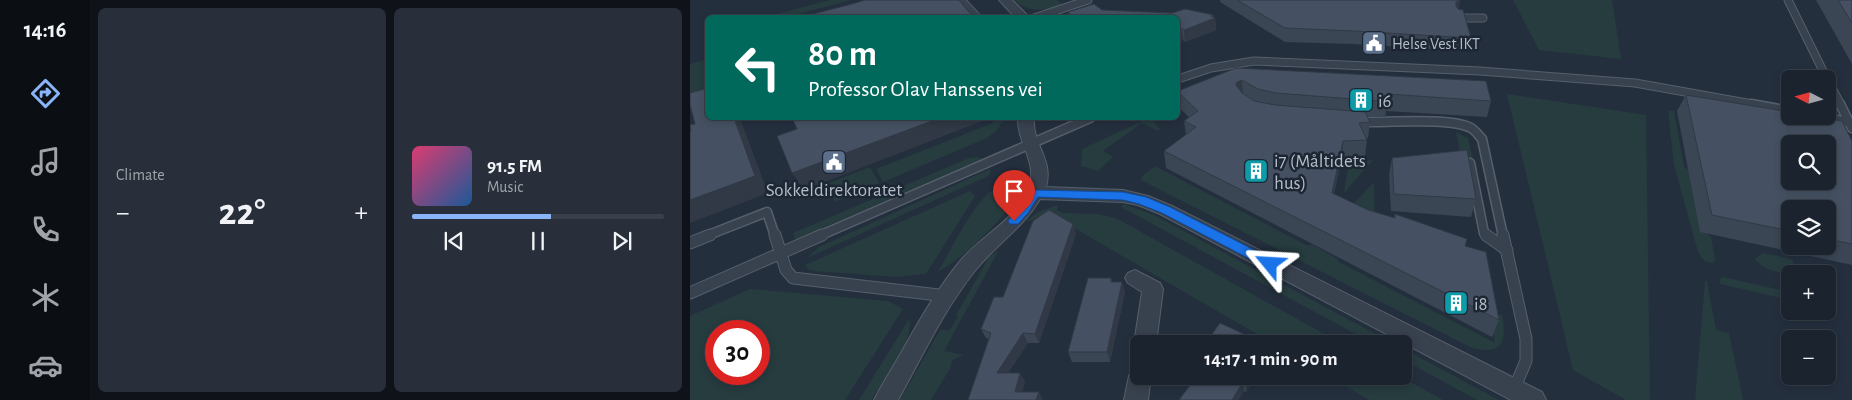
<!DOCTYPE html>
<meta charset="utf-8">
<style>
:root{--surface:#1b232e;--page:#282f3a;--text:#f1f3f6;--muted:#a0a4aa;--line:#39404a;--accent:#8ab4f8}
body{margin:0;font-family:"Alegreya Sans",sans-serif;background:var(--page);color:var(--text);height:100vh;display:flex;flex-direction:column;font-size:19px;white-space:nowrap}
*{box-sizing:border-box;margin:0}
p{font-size:16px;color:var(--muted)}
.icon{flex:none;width:28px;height:28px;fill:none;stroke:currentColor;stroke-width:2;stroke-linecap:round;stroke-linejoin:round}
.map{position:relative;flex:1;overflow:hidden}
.drawer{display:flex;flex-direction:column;gap:8px;padding:8px;background:#0f1319;width:600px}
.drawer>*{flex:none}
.top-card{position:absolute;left:15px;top:15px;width:475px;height:105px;border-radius:8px;box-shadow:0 2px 8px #0003,0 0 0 1px var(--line);background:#00695c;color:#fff;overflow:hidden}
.needle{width:32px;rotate:276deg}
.buttons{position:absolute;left:1091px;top:70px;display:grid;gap:10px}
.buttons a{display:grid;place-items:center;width:55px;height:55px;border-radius:8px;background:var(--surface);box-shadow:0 2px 8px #0003,0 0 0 1px var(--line);font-size:25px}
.speed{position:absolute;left:15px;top:320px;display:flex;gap:10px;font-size:25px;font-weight:700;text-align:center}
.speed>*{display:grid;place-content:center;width:65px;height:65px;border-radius:50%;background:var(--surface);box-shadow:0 2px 8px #0003,0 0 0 1px var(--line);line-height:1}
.speed .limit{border:8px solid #d22;background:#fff;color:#111}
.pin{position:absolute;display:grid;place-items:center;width:42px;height:42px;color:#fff;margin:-51px -21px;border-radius:50% 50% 50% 0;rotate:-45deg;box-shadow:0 0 5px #0007}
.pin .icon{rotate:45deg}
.me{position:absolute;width:55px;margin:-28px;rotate:297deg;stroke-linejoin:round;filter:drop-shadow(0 0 4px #0008)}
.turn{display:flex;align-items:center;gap:18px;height:105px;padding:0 20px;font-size:22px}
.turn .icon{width:65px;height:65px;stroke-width:2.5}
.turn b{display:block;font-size:35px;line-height:42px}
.big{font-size:38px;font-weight:600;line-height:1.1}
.drawer .tile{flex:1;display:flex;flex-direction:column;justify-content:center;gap:8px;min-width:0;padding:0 18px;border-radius:8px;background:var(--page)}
.song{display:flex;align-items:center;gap:15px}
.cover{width:60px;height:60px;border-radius:8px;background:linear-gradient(135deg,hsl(340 70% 55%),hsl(210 70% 35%))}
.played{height:5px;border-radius:2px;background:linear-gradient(90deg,var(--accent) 55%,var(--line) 55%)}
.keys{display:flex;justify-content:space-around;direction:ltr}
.heat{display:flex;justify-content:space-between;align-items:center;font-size:28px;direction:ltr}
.drawer .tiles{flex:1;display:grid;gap:8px;grid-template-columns:repeat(2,1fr)}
.trip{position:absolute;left:440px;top:335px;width:282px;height:50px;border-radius:8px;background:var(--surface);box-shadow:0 2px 8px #0003,0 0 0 1px var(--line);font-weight:600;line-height:50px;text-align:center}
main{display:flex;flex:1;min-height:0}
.tabs{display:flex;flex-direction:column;width:90px;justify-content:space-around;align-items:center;background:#0b0e12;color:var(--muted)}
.tabs .icon{width:35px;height:35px}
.tabs .on{color:var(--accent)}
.tabs b{font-size:22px;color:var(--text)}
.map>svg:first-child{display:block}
.green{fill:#263c3f;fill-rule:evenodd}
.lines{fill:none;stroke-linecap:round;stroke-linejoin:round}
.lane-far2-casing{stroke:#565f6c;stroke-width:9}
.lane-far1-casing{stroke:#565f6c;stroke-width:11}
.lane-casing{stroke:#565f6c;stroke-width:13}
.street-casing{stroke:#565f6c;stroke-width:2}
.lane-far2{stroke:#38414e;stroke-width:7}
.lane-far1{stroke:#38414e;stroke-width:8}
.lane{stroke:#38414e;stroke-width:11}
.street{fill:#38414e;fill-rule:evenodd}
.wall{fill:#3b4654;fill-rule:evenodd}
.shaded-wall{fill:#303945}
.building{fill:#455162;stroke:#303945;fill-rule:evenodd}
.route{fill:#1a73e8;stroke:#114b97}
.labels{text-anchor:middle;stroke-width:5;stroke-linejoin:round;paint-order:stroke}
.far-poi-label{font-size:16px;fill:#b4bcc9;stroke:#1d2633;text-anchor:start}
.poi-label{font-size:19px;fill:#b4bcc9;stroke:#1d2633;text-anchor:start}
</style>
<main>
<nav class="tabs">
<b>14:16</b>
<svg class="icon on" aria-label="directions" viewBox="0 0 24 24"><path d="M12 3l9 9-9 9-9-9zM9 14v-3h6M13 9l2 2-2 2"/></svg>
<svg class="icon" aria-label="music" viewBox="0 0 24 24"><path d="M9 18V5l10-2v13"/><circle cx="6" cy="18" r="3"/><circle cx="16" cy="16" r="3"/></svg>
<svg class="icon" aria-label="phone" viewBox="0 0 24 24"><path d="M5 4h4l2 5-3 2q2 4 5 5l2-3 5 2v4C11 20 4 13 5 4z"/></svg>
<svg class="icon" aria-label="climate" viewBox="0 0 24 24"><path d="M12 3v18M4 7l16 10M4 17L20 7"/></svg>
<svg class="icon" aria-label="car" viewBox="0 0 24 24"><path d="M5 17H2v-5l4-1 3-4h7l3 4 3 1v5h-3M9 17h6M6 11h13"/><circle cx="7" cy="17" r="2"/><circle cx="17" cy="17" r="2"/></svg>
</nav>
<section class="drawer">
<div class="tiles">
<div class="tile"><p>Climate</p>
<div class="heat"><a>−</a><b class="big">22°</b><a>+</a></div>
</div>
<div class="tile">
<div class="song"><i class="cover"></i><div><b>91.5 FM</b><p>Music</p></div></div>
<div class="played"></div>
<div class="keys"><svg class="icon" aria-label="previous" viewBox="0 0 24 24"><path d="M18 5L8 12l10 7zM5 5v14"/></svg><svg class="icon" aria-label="pause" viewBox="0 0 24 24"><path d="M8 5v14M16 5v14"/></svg><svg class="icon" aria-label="next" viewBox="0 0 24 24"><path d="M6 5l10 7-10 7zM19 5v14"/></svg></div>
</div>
</div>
</section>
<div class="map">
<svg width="1162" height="400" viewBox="0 0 1162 400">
<rect width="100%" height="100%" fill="#242f3e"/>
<path class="green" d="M140,0H161L97,17H76Z
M324,0H367L373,5C355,11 339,13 324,0Z
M823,0H922L931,59L849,50Z
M17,59V98L0,96V64Z
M817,94L956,115L960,400H936L883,370Z
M978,110L984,111L994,167L1006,174L1018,235L1021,236L1025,260L1023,263L1014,261L1008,252L984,165Z
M307,118H314C311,127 305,132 297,138L193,182L186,169L303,123Z
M457,119H461L470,129L468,131L452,123L413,151L423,157L408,171L391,166L392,149Z
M766,132L778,138L783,160L771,159Z
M287,157L292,159L105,240L103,233L279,158Z
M683,160L655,192H654L659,163Z
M465,166L618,246L621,244L648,259L647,261L805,343L800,314L812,315C817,343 813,355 782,348L451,180L452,176Z
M180,167L189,183L145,202L136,184Z
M300,169V174L296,177L117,258L129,247Z
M335,174C334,179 333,185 331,190C322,210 269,264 248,271C263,247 279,210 300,192C310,184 323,180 335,174Z
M683,183H684L685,223L658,210Z
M280,191L285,196L236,274L205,277L125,271L119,270L115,265Z
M434,204L464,215L704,344H684L431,207Z
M367,205V210L373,213L407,214L426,218L652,344H584L365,217L336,221L348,212Z
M309,250L254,351L274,355L262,360L261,367L241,400H210L250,330H260L268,316L266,315L299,257Z
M1073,253L1102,259L1108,274C1094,274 1075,272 1065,259Z
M1033,277L1100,292V300L1030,284V279Z
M1015,281H1017L1026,330L1039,333L1053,400H1005Z
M60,289L198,301L213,309L155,400H0V316ZM26,331H69V374H26Z
M219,319C225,341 193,381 181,400H169Z
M714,349L809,400H787L714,360Z
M639,376H710L753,400H679Z"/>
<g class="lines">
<defs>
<path id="lane-far2" d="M271,0L288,18
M1098,0L1137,79
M344,18L398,0
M768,18H793
M488,79L521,68L564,61L790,71L945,83L1068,105
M1138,80L1151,105"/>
<path id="lane-far1" d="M1061,104L1100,111
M1150,104L1162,128
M1127,116L1162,123
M667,122C693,123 760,117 781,128C785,130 789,136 792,139L813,236
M780,163L794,233L797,236
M16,236L77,212L85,236
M129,236L400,118"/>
<path id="lane" d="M85,235L96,270L103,278L257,296
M796,235L817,250
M813,235L836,339V361L824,389
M0,243L20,235
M0,293L132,235"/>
<path id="street" d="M309,0H322L340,18H326Z
M328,118H344C342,145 364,159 356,187L433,190L458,196L482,206L852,392L856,400H821L470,214L448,205L433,202L350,199C333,228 304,246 284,272C253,311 232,357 208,400H184C192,384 202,369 211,353C229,321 247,289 271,260C292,235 331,217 340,184C346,160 327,142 328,118Z
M445,270L470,283L473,289L466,344H449V351L444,344L452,292L438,283L435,278L438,273Z
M449,366V376H461L458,400H434L439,376L442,369Z"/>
</defs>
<use href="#lane-far2" class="lane-far2-casing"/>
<use href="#lane-far1" class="lane-far1-casing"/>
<use href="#lane" class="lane-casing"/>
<use href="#street" class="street-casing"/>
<use href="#lane-far2" class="lane-far2"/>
<use href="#lane-far1" class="lane-far1"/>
<use href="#lane" class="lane"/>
<use href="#street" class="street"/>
</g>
<path class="wall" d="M530,0H770L768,9L781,38L777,51L663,44L595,42L530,2Z
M1126,0H1162V64Z
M378,12L524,17L525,18L526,30L495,42L493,40L488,18H379Z
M546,68L801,101L797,117L696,111L695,117L677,116L680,122L678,138H676L677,140L675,156L652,158L644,194L678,210L704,218L705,214L775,246L809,320L802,337L476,168L474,151L496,135L494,121L499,117L489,108L488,91Z
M996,95L1162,141V265L1010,232L987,111ZM1100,209H1138V246H1100Z
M702,158L786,199L781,217L701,211L699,175Z
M386,234L349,343H338L318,373H330L335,382L278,400L299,339L296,338L291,329L313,297Z
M421,278L422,282L435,292L420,362H382L378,352Z
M505,376H566L556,392L554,391L548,400H489L505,378Z"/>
<path class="shaded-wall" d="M770,0L768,13L764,15L766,2Z
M524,15V18H525L526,30L495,42L494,30Z
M491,28L493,40L488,42V29Z
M552,80L553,96L546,85L547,82Z
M44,118H50L78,193L0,223V200Z
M250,118H296L295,120L114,190L102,173Z
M653,141L652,158L640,210L642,193Z
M383,224L386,234L349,343L345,334Z
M432,282L435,292L420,362L417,352Z
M333,333L338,343L312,382L307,373Z
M556,335V344H550Z
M330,373L335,382L330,400L325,392Z
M560,376H566L556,392V383Z
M553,382L554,391L548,400H542Z
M349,392L353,400H346Z"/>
<path class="building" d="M175,0H269L277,10L286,18H107L162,4Z
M547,0H770L766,2V6L768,9L773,10L781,38L664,31L595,28Z
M1148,0H1162V23Z
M404,4L412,10L482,13L495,9L524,15L521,16L525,18L494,30L491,28L488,29V18H384L378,12Z
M546,68L796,81L801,101L697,94V100L689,101L586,93L568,89L552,80L547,82L546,85L552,93L564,101L585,105L675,112L680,122L669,123L677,140L653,141L642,193L678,210L705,218V214L777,239L775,246L796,252L809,320L474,151L506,127L494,121L508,111L488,92V91Z
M18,88V118H44L65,176L0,200V131H1L0,125L5,124L0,105V93Z
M996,95L1100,112V116H1123L1152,121L1162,141V244L1138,239V209H1100V231L1022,215ZM1100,144H1138V181H1100Z
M102,118H250L102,173L87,136L107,129Z
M777,150L786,199L704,194L702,158Z
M359,210L383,224L345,334L333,333L307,373H330L325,392H349L346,400H278L301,333L291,329L304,297H313L343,221Z
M398,278H421V282H432L417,352H378Z
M530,323L556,335L550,344H515Z
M507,376H560L556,383L553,382L542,400H489Z"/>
<path class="route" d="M345,190L433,192L456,197L480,207L584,260L586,264L584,267H575L472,213L449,204L433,200L348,197L338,213L328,224H320L318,221C325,210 334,201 341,191Z"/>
<defs>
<symbol id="civic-square" viewBox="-11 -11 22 22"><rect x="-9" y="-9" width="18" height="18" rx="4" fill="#5c6f8a" stroke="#1d2633"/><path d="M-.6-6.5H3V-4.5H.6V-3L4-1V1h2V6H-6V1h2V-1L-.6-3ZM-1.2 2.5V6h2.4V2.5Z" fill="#fff"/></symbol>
<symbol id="building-square" viewBox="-11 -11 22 22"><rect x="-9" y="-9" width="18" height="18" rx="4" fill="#0f9aa8" stroke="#1d2633"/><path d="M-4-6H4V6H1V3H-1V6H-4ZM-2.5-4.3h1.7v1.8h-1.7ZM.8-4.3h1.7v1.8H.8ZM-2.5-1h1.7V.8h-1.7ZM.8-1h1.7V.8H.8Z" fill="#fff"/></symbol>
</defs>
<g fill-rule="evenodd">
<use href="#civic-square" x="670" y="29" width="28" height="28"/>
<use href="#building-square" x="657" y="86" width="28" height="28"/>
<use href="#civic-square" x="130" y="148" width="28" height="28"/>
<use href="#building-square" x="552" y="157" width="28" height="28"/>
<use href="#building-square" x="752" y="289" width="28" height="28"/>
</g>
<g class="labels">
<g class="far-poi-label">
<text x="702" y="49">Helse Vest IKT</text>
</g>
<g class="poi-label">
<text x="688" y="107">i6</text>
<text x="584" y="167">i7 (Måltidets<tspan x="584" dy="22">hus)</tspan></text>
<text x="144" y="196" text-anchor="middle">Sokkeldirektoratet</text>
<text x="784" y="310">i8</text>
</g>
</g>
</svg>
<div class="buttons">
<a><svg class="needle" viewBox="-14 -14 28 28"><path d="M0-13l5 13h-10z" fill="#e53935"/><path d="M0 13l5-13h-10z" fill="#a0a4aa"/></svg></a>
<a><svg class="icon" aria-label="search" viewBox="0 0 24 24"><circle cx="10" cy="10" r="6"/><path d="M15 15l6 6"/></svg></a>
<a><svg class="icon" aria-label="layers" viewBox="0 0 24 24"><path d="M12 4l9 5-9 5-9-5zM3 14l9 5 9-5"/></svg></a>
<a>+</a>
<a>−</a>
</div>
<div class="speed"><div class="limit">30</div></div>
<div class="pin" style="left:324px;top:221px;background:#d93025"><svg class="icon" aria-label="arrive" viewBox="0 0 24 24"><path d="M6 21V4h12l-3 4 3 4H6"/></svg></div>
<svg class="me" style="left:580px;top:264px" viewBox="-20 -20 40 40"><path d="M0-17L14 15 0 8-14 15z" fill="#1a73e8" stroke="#fff" stroke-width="4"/></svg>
<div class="trip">14:17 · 1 min · 90 m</div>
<div class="top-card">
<div class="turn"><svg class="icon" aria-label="left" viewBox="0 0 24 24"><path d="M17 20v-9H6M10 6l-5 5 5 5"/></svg><div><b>80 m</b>Professor Olav Hanssens vei</div></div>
</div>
</div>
</main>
